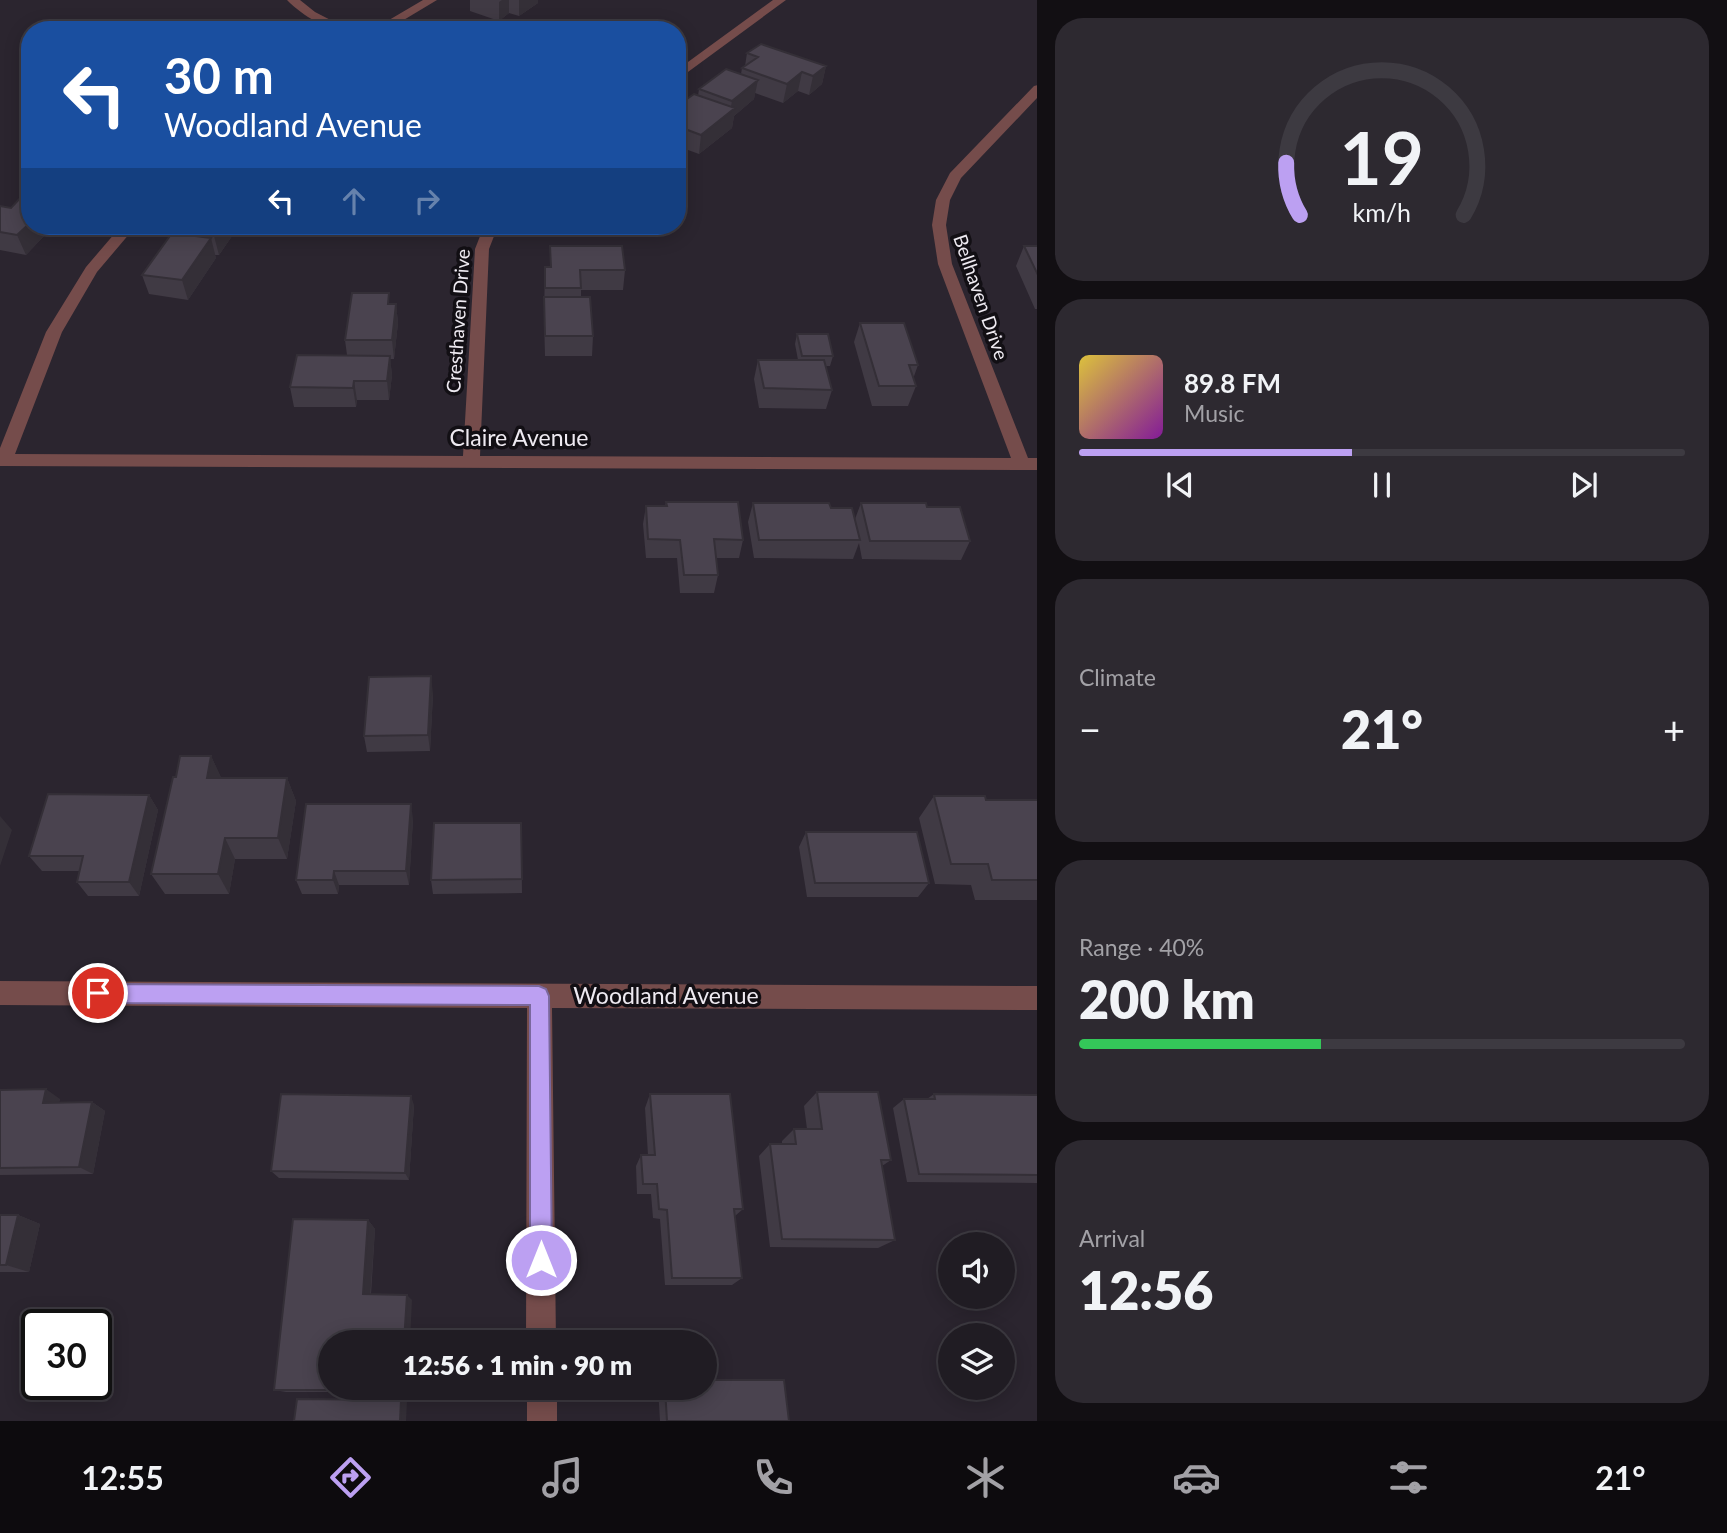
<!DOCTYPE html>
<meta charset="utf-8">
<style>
:root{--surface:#201c23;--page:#2d2930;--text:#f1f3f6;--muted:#a2a1a6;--line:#3d3a41;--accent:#bca0f2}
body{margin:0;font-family:Lato,sans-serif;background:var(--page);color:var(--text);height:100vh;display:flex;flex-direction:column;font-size:26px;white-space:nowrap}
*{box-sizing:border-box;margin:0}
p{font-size:23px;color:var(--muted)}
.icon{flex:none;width:38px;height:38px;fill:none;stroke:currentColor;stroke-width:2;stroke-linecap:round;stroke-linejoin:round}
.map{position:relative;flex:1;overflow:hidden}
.details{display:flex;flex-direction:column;gap:18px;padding:18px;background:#120f13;width:690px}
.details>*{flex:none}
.guide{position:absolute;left:21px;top:21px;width:665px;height:214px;border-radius:28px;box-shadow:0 4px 18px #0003,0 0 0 2px var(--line);background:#1a4fa0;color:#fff;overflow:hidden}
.buttons{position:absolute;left:938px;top:1232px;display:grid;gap:14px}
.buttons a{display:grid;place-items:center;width:77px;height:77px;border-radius:50%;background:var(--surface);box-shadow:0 4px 18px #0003,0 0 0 2px var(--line);font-size:35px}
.speed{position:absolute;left:21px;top:1309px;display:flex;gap:14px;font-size:35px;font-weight:700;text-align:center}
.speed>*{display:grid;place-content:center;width:91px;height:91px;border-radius:50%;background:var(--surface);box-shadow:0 4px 18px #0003,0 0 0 2px var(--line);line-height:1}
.speed .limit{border:4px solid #111;border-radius:10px;background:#fff;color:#111}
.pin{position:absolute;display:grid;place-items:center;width:60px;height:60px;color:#fff;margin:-30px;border:4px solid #fff;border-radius:50%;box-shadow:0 2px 7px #0007}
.me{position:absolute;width:77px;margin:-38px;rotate:0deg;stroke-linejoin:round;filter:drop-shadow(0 0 5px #0008)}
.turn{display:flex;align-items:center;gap:24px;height:147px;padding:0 28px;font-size:32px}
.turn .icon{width:91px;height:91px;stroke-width:2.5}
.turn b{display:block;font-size:49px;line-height:60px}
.lanes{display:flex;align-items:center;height:66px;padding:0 28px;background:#0003;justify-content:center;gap:35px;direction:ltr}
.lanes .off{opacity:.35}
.big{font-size:52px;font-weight:800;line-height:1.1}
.details .tile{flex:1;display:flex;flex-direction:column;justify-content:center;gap:10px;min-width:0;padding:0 24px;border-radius:28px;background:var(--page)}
.details .dial{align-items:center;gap:0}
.dial svg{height:182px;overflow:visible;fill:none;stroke:var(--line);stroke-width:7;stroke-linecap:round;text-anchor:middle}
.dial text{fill:var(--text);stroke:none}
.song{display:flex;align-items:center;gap:21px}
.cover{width:84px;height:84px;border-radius:10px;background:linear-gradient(135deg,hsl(50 70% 55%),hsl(290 70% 35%))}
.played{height:7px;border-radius:4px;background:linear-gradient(90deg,var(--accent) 45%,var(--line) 45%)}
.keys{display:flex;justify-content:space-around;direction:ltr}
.heat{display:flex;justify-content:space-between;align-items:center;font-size:38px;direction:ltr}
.charge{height:10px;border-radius:5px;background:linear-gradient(90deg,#34c759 40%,var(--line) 0)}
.trip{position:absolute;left:318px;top:1330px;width:399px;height:70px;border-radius:35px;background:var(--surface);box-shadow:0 4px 18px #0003,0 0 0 2px var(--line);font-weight:800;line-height:70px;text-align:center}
.menu{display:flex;height:112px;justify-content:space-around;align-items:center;background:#0d0b0e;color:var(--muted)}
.menu .icon{width:49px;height:49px}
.menu .selected{color:var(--accent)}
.menu b{font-size:32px;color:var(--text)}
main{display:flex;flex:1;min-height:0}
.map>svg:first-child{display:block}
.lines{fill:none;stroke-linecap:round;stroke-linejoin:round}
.minor{fill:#754c4b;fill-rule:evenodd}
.wall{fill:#403a44}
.shaded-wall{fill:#342f37}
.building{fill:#4a434f;stroke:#342f37;stroke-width:2}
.route{fill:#bca0f2;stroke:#7a689d;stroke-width:2}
.labels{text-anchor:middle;stroke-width:7;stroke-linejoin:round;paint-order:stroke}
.far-street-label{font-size:19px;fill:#eeeaf1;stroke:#120f14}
.street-label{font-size:23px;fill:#eeeaf1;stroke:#120f14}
</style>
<main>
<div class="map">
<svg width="1038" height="1421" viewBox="0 0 1038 1421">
<rect width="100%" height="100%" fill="#2b252f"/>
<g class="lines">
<path class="minor" d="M287,0H300L315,12L350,30C326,30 304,17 287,0Z
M423,0H437L387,30H372Z
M773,0H786L677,80V70Z
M1038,85V97L961,178L950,200L946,225L952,264L1028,458H1038V470L0,466V448L46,332L86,267L121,226H136L97,272L62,332L15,454L463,456L475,249L484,226H498L489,249L480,456L1011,458L938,264L932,225L936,200L950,173L1034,86Z
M0,981L1038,986V1010L552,1008L556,1342H526L527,1008L0,1005Z
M527,1388H557V1421H527Z"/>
</g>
<path class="wall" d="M470,0H538V3L519,16L509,13L499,21L470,11Z
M747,53L826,66L822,84L809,95L798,91L783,103L755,93L754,99L734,116L732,128L699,154L677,146V106L698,96L699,89L741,74L742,68L745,66Z
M0,206L11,208L30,226H59L49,237L44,236L26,255L0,250Z
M239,226L219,255H215L216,258L188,300L149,294L142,275L177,234L176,230Z
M550,246L625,270L623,290H581V297L593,336L592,356H545L544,317L545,267H550Z
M1024,246H1038V309H1035L1016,266Z
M390,304H396L398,323L394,359H390L392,375L389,400H357L356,407H294L290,387L347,355L345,340Z
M860,323L918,365L913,379L916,386L908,406H872L854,342Z
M797,334L833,356L830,366H826L832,390L826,409L759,408L754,379L758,360H798L795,344Z
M666,502L743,540L739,558H716L718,575L714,593H680L677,558H646L643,524L646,506H665Z
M753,503L831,508L855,519L861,503L927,507L970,541L961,560L862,559L859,543L853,559L754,558L748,522Z
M433,694L430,751L367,752L364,736Z
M211,756L221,778H287L296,801L287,859H235L229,894H165L151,874L176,777Z
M149,795L158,810L139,896H88L77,882L80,871H42L29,856Z
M934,796L986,800H1038V900H975L971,885L935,884L919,818Z
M413,819L409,885H339L338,894H302L296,880Z
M521,823L522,893L433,894L431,880Z
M806,832L929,883L918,897H807L799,847Z
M0,1090L60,1099L59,1102H92L105,1111L93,1174L0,1175Z
M817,1092L891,1160L882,1166L895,1240L878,1248L770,1247L759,1156L770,1144H782V1141L794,1129H807L804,1106Z
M650,1094L743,1209L735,1216L742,1278L732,1285H665L660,1219L653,1218L651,1194H637L636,1166L641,1155H648L645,1108Z
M934,1094L1038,1095V1183L907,1182L893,1108L904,1099H927Z
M414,1105L409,1180L279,1178L271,1171Z
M0,1215H18L40,1224L29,1272H0Z
M368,1220L375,1229L371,1294L412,1300L331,1388H407V1392H286L274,1390Z
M658,1388H705L789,1421H660Z"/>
<path class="shaded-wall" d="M502,0H509V13L499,21V2Z
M519,0H538V3L519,16Z
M826,66L822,84L809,95L813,76Z
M802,72L798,91L783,103L787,84Z
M758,80L754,99L734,116L732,128L699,154L701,135L730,112L732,101Z
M30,223V226H39L44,236L26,255L17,235Z
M45,226H59L49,237Z
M221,226H239L219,255L214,236Z
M211,238L216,258L188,300L182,280Z
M396,304L398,323L394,359L392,340Z
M390,356L392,375L389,400L387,381Z
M354,381L357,400L356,407L353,388Z
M431,676L433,694L430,751L428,735Z
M211,756L222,779L207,778Z
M287,778L296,801L287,859L278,838Z
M149,795L158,810L139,896L129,882Z
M411,804L413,819L409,885L406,871Z
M0,816L12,830L0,866Z
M225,838L235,859L229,894L218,874Z
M334,871L339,885L338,894L333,880Z
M46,1089L60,1099L57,1112L43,1103Z
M411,1096L414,1105L409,1180L405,1173Z
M92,1102L105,1111L93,1174L79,1167Z
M18,1215L40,1224L29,1272L6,1265Z
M368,1220L375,1229L370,1299L363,1294Z
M407,1295L412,1300L410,1342H404Z
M401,1388H407V1392L401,1390Z
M401,1400L407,1401L406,1421H400Z"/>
<path class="building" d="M761,44L826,66L813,76L802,72L787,84L742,68L758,57L747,53Z
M726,69L758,80L732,101L699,89Z
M694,94L735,108L701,135L677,126V106Z
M23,195L30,196V223L17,235L0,232V206L11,208Z
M179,226H221L214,236L176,230Z
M172,233L211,238L182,280L142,275Z
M550,246H622L625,270H580L581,288H545V267H551Z
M1024,246H1038V275Z
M352,293H389L388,304H396L392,340H345Z
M544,297H590L593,336H545Z
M860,323H904L918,365H909L916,386H879Z
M797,334H828L833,356H802Z
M297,355L390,356L387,381H354L353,388L290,387Z
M758,360H824L832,390L764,388Z
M666,502H738L743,540L714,539L718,575H684L680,540L648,539L646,506H667Z
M753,503H829L831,508H852L860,540H759Z
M861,503H926L927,507H960L970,541H870Z
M431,676L428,735L364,736L369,677Z
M180,756H211L207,778H287L278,838H225L218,874H151L173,777H176Z
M48,794L149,795L129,882H77L83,856H29Z
M934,796H985L986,800H1038V880H992L988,864H951Z
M306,804H411L406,871H334L333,880H296Z
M434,823H521L522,879L431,880Z
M806,832H917L929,883H815Z
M46,1089L43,1103L92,1102L79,1167L0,1168V1090Z
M817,1092H878L891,1160H881L895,1240L782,1239L770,1144H796L794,1129H822Z
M281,1094L411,1096L405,1173L271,1171Z
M650,1094H730L743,1209H734L742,1278H672L667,1210L659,1209L657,1184H643L641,1155H655Z
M934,1094L1038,1095V1175L919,1174L904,1099H935Z
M0,1215H18L6,1265H0Z
M293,1219L368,1220L363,1294L407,1295L404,1342H331V1388H401V1390H274Z
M705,1380H784L789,1421H667L665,1388H705Z
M297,1399L401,1400L400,1421H294Z"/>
<path class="route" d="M98,984L539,986L546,989L549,996L552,1260L549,1268L541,1271L533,1268L530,1260V1005L98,1003L91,1000L89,993L91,987Z"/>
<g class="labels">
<g class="far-street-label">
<text transform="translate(981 297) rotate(71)" y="7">Bellhaven Drive</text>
<text transform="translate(458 321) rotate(-86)" y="7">Cresthaven Drive</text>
</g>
<g class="street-label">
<text x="519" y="446">Claire Avenue</text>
<text x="666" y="1004">Woodland Avenue</text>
</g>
</g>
</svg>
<div class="buttons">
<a><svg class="icon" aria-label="sound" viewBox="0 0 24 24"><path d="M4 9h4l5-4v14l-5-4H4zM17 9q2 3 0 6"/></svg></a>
<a><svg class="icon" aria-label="layers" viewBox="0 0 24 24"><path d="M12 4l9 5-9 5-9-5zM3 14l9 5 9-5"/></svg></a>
</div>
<div class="speed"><div class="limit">30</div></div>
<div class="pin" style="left:98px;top:993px;background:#d93025"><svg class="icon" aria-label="arrive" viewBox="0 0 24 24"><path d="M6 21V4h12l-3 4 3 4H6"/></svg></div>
<svg class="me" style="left:541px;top:1260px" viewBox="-20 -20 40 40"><circle r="17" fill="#bca0f2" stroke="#fff" stroke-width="3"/><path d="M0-11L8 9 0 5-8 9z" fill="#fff"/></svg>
<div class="trip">12:56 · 1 min · 90 m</div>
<div class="guide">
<div class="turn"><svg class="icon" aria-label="left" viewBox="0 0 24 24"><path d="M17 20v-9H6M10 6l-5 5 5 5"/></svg><div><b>30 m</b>Woodland Avenue</div></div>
<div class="lanes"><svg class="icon" aria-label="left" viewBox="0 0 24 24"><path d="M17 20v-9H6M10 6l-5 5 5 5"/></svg><svg class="icon off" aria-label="ahead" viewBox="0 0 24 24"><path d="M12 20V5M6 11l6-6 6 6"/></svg><svg class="icon off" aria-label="right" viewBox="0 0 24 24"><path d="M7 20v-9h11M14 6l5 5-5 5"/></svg></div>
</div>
</div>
<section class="details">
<div class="tile dial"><svg viewBox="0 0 100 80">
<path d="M14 69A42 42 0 1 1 86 69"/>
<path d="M14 69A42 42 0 0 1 8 46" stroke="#bca0f2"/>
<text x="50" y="56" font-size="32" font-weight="700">19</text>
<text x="50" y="72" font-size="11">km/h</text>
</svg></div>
<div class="tile">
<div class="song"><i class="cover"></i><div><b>89.8 FM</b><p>Music</p></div></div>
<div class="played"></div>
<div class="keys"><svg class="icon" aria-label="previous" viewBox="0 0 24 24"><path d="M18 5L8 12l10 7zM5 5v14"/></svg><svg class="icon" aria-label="pause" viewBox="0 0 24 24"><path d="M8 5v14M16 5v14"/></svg><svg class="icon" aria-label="next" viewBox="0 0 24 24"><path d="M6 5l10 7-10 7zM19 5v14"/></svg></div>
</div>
<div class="tile"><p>Climate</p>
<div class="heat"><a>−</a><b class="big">21°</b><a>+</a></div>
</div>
<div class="tile"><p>Range · 40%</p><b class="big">200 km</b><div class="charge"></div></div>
<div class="tile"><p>Arrival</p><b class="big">12:56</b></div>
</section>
</main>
<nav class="menu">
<b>12:55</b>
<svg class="icon selected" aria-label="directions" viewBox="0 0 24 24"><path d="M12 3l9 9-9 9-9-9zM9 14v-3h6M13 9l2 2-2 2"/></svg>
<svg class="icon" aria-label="music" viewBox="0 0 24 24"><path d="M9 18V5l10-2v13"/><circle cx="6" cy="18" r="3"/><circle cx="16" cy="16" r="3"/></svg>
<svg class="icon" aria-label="phone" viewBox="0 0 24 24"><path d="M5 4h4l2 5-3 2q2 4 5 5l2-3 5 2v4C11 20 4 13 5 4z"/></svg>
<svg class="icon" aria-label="climate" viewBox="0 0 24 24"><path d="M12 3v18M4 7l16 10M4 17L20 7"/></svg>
<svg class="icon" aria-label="car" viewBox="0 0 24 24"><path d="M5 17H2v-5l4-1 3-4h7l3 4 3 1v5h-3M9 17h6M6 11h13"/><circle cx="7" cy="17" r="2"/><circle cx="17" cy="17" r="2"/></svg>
<svg class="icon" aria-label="filters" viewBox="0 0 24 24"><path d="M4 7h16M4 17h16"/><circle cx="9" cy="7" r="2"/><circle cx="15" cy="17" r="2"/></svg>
<b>21°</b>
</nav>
